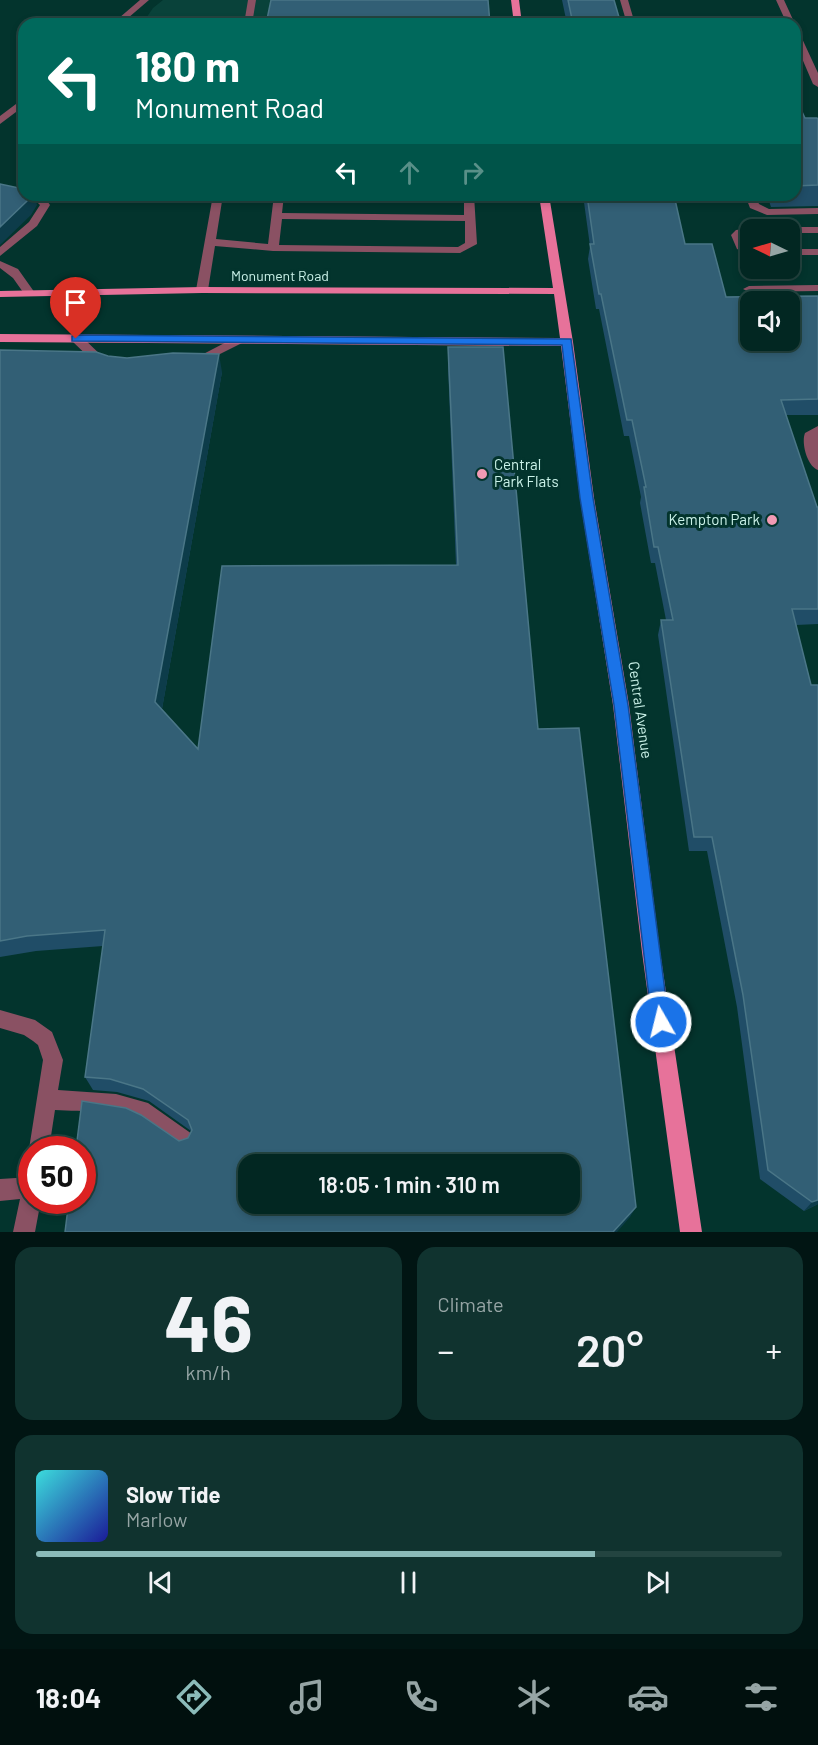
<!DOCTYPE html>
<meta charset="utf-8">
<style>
:root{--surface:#022722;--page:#10332f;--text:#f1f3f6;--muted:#96a5a5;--line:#234440;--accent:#8bbbb9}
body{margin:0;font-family:Barlow,sans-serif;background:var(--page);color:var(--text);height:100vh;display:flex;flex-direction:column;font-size:22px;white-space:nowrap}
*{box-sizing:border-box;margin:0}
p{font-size:20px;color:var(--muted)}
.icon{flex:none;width:33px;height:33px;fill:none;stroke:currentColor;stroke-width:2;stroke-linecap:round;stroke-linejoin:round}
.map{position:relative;height:1232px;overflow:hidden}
.drawer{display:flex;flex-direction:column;gap:15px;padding:15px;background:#011513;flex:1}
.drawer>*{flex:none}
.top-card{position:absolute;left:18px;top:18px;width:783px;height:183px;border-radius:18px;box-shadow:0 3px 9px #0003,0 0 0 2px var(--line);background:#00695c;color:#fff;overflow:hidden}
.needle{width:39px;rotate:275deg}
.tools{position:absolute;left:740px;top:219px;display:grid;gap:12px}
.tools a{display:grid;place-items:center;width:60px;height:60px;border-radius:12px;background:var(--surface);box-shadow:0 3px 9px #0003,0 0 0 2px var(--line);font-size:30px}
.speed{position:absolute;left:18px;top:1136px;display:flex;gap:12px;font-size:30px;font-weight:700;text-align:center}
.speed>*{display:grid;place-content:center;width:78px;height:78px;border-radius:50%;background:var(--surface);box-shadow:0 3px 9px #0003,0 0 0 2px var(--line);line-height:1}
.speed .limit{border:9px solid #d22;background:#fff;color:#111}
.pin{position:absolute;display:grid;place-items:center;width:51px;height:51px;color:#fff;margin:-62px -26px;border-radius:50% 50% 50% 0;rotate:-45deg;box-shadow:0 0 6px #0007}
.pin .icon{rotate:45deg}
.me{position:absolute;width:66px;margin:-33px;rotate:352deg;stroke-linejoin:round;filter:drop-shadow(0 0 4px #0008)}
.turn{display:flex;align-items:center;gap:21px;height:126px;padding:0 18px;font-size:27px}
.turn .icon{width:78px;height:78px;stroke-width:2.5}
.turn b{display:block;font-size:42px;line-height:51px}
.lanes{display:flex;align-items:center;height:57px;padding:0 18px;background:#0003;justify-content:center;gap:30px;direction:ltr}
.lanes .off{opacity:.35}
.big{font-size:45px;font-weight:600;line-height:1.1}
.drawer .card{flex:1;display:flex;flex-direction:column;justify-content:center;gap:9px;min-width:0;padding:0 21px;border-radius:18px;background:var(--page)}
.drawer .dial{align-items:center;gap:0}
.dial b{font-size:78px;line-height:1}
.song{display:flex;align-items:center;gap:18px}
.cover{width:72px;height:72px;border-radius:9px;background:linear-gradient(135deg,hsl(180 70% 55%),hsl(240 70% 35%))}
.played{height:6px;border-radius:3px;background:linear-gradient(90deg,var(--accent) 75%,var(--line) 75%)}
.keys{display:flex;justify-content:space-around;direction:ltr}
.heat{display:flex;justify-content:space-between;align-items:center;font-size:33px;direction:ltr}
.drawer .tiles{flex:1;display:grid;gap:15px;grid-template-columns:1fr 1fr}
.card:last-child{grid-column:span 2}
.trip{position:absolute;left:238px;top:1154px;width:342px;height:60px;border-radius:18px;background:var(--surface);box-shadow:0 3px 9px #0003,0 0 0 2px var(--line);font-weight:600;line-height:60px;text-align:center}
.dock{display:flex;height:96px;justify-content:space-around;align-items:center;background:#01100e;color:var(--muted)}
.dock .icon{width:42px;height:42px}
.dock .on{color:var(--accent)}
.dock b{font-size:27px;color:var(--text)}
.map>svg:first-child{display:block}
.built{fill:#09423a}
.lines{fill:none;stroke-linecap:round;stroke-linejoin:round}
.minor{fill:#8a5163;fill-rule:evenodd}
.major{fill:#e7729a;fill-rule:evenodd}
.wall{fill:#204d67}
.shaded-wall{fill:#0d3c4a}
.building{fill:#325f75;stroke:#4a7687;stroke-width:1.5;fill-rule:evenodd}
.route{fill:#1a73e8;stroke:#114b97;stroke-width:1.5}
.poi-dot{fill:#f19ab4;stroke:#03342d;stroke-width:2}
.labels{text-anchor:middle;stroke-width:6;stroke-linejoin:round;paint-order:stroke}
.far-street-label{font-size:14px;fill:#cbf2e9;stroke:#03342d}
.poi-label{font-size:15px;fill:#cbf2e9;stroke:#03342d;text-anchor:start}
.street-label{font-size:15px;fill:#cbf2e9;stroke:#03342d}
</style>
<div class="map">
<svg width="818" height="1232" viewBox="0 0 818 1232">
<rect width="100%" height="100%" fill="#03342d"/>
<path class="built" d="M163,0H485L487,24H142L153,8Z"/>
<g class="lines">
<path class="minor" d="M140,0H149L121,24H112Z
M248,0H256L252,24H244Z
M620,0H628L635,24H627Z
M776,0H784L795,24V25L787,24Z
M795,29L799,32L818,73V87L813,84L795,42Z
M24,98V106L0,124V116Z
M0,187L24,193V195L45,198L50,205L37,226L0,256V247L29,222L40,205L37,202L0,193Z
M213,195H223L216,239L268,244L274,195H284L282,213L464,215V195H474L477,244L460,253L273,251L215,246L208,290L202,293L196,290ZM282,219L465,221V243L458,247L279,245Z
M745,195H755L759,204L769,209L818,208V214L767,215L750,208Z
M789,227H818V233H789V230H784Z
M750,228L754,230H750V234L743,236L746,245L750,247V254L737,249L731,235L736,230Z
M789,249H818V255H789Z
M0,261L18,269L35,293L33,295H25L13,278L0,268Z
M818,285V291L749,292L743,289L749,286Z
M76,334L80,335L107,361L109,364L107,367H99L72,341L70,338Z
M238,336L242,337V343L196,366L192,367L186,363Z
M818,426V470C807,466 801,443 805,433Z
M0,1010L35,1020L52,1032L63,1060L58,1090L116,1094L148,1103L192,1134L195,1141L192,1148L185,1151C169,1145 158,1130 143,1122C118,1109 83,1112 55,1110L49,1149H32V1156L29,1149L43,1060L38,1045L33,1041L24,1035L0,1028Z
M32,1177V1200H41L35,1232H13L20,1199L0,1201V1179Z"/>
<path class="major" d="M511,0H519L522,24H514Z
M539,195H549L573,342L594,498L629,705L660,952L702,1232H680L642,952L613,705L580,498L561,346L0,342V334L560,338L554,294L202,293L0,297V291L202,287L553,288Z"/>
</g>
<path class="wall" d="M562,0H614L621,24H567Z
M795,97L805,118L818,119V206L771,207L767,195H795Z
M583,195H674L685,244L726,297L818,296V415H786L817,507H818V624L796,625L811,685H818V1204L804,1211L760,1179L737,1007L707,851H689L658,635L661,620H666L655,563H651L640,503L641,497L629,436H624L599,309H596L588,259L590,246Z
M448,347L538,729L630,1217L179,1141L188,1138L191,1131L149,1101L117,1092L93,1090L85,1077L103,946L36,951L0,957V350L108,356L222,372L162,709L198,749L456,565L448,366Z"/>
<path class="shaded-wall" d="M31,195H34L37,205L31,215L0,245V227Z
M219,354L222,372L160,720L155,702Z
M818,1200V1204L804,1211L812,1202Z
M636,1207L630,1217L617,1232H613Z"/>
<path class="building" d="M271,0H488L490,24H266Z
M568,0H614L621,24H573Z
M795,97L805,118H817L818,119V185L795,186Z
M0,184L24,189V195H31L27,201L0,227Z
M587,195H674L685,244H712L726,297L818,296V399L781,400L817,507H818V609H792L811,685H818V1200L812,1202L768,1170L743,995L712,837H694L661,620H673L658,547H654L644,487H646L632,420H627L601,294H599L590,244H594ZM750,302H789V340H750Z
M448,347H503L538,729L579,728L636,1207L613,1232H65L69,1200H82V1149H76L82,1101L126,1108L141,1115L179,1141L188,1138L192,1130L188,1120L143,1089L110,1079L85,1077L105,930L27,936L0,941V350L96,352L108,356L127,358L173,353L219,354L155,702L198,749L222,566L458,565ZM249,1164H570V1203H249Z"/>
<path class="route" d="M76,335L571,339L593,498L628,705L669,1022L667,1028L661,1031L654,1028L652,1022L614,705L580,498L562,345L72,341V336Z"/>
<g class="poi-dot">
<circle cx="482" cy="474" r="6"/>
<circle cx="772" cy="520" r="6"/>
</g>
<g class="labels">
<g class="far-street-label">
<text x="280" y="281">Monument Road</text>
</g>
<g class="poi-label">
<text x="494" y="470">Central<tspan x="494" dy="17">Park Flats</tspan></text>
<text x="760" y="525" text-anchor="end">Kempton Park</text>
</g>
<g class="street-label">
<text transform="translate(640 710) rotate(82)" y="5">Central Avenue</text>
</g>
</g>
</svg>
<div class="tools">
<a><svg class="needle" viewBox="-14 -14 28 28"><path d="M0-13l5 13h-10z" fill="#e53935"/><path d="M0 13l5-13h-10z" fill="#96a5a5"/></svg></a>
<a><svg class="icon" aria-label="sound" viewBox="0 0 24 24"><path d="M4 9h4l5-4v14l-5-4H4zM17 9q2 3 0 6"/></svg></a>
</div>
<div class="speed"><div class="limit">50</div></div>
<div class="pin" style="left:76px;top:339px;background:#d93025"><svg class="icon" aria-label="arrive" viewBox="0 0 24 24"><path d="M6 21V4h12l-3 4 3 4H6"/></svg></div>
<svg class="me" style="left:661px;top:1022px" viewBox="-20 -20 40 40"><circle r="17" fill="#1a73e8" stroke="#fff" stroke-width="3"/><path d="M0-11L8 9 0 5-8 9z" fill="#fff"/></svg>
<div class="trip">18:05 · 1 min · 310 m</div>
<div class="top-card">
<div class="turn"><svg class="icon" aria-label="left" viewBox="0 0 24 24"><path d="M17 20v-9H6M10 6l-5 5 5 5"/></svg><div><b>180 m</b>Monument Road</div></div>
<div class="lanes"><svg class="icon" aria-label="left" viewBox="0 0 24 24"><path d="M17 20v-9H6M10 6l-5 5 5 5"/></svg><svg class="icon off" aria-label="ahead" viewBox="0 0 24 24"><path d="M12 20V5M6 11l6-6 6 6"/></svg><svg class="icon off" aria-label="right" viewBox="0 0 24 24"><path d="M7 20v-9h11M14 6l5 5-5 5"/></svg></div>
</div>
</div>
<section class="drawer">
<div class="tiles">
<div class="card dial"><b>46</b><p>km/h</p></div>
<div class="card"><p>Climate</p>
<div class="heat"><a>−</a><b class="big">20°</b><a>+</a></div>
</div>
<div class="card">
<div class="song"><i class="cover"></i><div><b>Slow Tide</b><p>Marlow</p></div></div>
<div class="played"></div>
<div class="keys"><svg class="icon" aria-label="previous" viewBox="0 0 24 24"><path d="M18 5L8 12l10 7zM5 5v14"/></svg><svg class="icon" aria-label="pause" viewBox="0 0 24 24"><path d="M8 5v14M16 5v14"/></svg><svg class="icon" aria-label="next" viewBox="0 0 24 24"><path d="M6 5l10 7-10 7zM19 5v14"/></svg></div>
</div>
</div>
</section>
<nav class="dock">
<b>18:04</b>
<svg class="icon on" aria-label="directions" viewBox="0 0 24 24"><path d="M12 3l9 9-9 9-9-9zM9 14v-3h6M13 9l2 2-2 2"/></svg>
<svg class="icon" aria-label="music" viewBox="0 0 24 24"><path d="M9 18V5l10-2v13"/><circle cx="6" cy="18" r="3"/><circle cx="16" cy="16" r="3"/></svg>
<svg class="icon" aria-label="phone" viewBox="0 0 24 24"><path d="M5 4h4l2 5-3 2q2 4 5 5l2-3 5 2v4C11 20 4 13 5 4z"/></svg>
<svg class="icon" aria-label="climate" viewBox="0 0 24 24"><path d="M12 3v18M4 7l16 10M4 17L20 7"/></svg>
<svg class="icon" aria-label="car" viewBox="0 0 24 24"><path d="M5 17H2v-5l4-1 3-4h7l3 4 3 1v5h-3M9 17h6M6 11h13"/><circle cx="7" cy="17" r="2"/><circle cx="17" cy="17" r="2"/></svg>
<svg class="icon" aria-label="filters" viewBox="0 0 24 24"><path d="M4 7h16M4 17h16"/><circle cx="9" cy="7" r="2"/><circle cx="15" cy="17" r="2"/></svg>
</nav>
